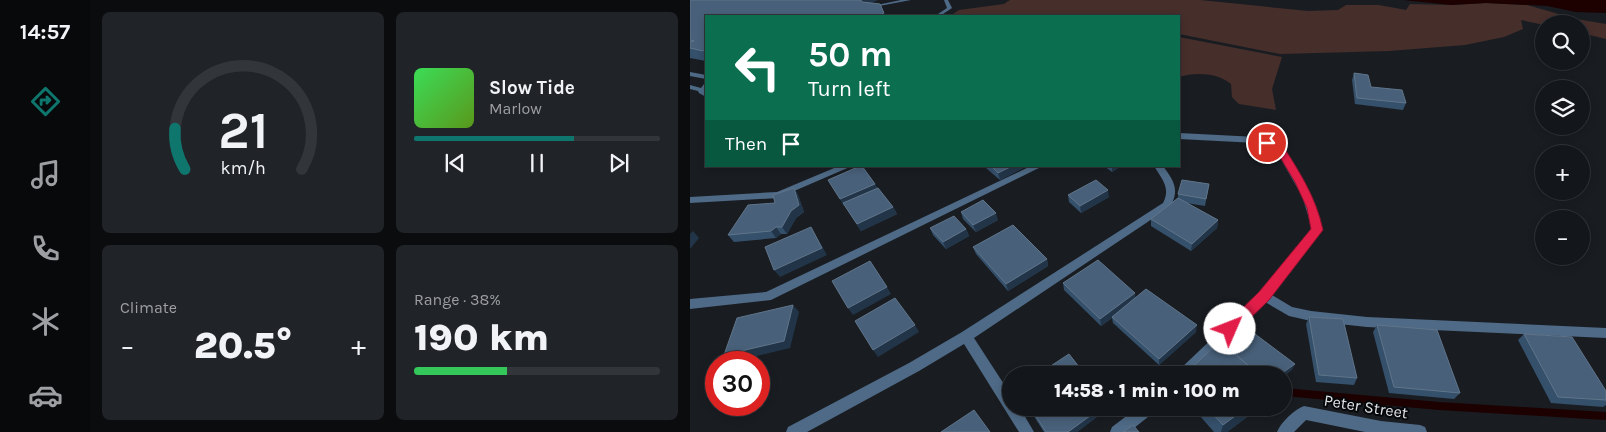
<!DOCTYPE html>
<meta charset="utf-8">
<style>
:root{--surface:#13161a;--page:#202327;--text:#f1f3f6;--muted:#9d9fa2;--line:#323539;--accent:#0f766e}
body{margin:0;font-family:Karla,sans-serif;background:var(--page);color:var(--text);height:100vh;display:flex;flex-direction:column;font-size:19px;white-space:nowrap}
*{box-sizing:border-box;margin:0}
p{font-size:16px;color:var(--muted)}
.icon{flex:none;width:28px;height:28px;fill:none;stroke:currentColor;stroke-width:2;stroke-linecap:round;stroke-linejoin:round}
.map{position:relative;flex:1;overflow:hidden}
.panel{display:flex;flex-direction:column;gap:12px;padding:12px;background:#0a0c0e;width:600px}
.panel>*{flex:none}
.hud{position:absolute;left:15px;top:15px;width:475px;height:152px;border-radius:0px;box-shadow:0 2px 8px #0003,0 0 0 1px var(--line);background:#0b6e4f;color:#fff;overflow:hidden}
.buttons{position:absolute;left:845px;top:15px;display:grid;gap:10px}
.buttons a{display:grid;place-items:center;width:55px;height:55px;border-radius:50%;background:var(--surface);box-shadow:0 2px 8px #0003,0 0 0 1px var(--line);font-size:25px}
.speed{position:absolute;left:15px;top:351px;display:flex;gap:10px;font-size:25px;font-weight:700;text-align:center}
.speed>*{display:grid;place-content:center;width:65px;height:65px;border-radius:50%;background:var(--surface);box-shadow:0 2px 8px #0003,0 0 0 1px var(--line);line-height:1}
.speed .limit{border:8px solid #d22;background:#fff;color:#111}
.pin{position:absolute;display:grid;place-items:center;width:42px;height:42px;color:#fff;margin:-21px;border:2px solid #fff;border-radius:50%;box-shadow:0 1px 5px #0007}
.me{position:absolute;width:55px;margin:-28px;rotate:46deg;stroke-linejoin:round;filter:drop-shadow(0 0 4px #0008)}
.turn{display:flex;align-items:center;gap:18px;height:105px;padding:0 20px;font-size:22px}
.turn .icon{width:65px;height:65px;stroke-width:2.5}
.turn b{display:block;font-size:35px;line-height:42px}
.then{display:flex;align-items:center;height:48px;padding:0 20px;background:#0003;gap:10px;font-size:19px}
.big{font-size:38px;font-weight:800;line-height:1.1}
.panel .widget{flex:1;display:flex;flex-direction:column;justify-content:center;gap:8px;min-width:0;padding:0 18px;border-radius:8px;background:var(--page)}
.panel .dial{align-items:center;gap:0}
.dial svg{height:130px;overflow:visible;fill:none;stroke:var(--line);stroke-width:7;stroke-linecap:round;text-anchor:middle}
.dial text{fill:var(--text);stroke:none}
.song{display:flex;align-items:center;gap:15px}
.cover{width:60px;height:60px;border-radius:8px;background:linear-gradient(135deg,hsl(130 70% 55%),hsl(90 70% 35%))}
.played{height:5px;border-radius:2px;background:linear-gradient(90deg,var(--accent) 65%,var(--line) 65%)}
.keys{display:flex;justify-content:space-around;direction:ltr}
.heat{display:flex;justify-content:space-between;align-items:center;font-size:28px;direction:ltr}
.charge{height:8px;border-radius:4px;background:linear-gradient(90deg,#34c759 38%,var(--line) 0)}
.panel .tiles{flex:1;display:grid;gap:12px;grid-template-columns:repeat(2,1fr)}
.trip{position:absolute;left:312px;top:366px;width:290px;height:50px;border-radius:25px;background:var(--surface);box-shadow:0 2px 8px #0003,0 0 0 1px var(--line);font-weight:800;line-height:50px;text-align:center}
main{display:flex;flex:1;min-height:0}
.tabs{display:flex;flex-direction:column;width:90px;justify-content:space-around;align-items:center;background:#08090a;color:var(--muted)}
.tabs .icon{width:35px;height:35px}
.tabs .active{color:var(--accent)}
.tabs b{font-size:22px;color:var(--text)}
.map>svg:first-child{display:block}
.green{fill:#462e2b}
.water{fill:#1d0000}
.lines{fill:none;stroke-linecap:round;stroke-linejoin:round}
.stream{stroke:#1d0000;stroke-width:8}
.service{fill:#4f6a86;fill-rule:evenodd}
.minor{fill:#4f6a86;fill-rule:evenodd}
.wall{fill:#35506b}
.shaded-wall{fill:#223548}
.building{fill:#486079;stroke:#60758a}
.route{fill:#e11d48;stroke:#92132f}
.labels{text-anchor:middle;stroke-width:4;stroke-linejoin:round;paint-order:stroke}
.near-street-label{font-size:16px;fill:#e2e4e8;stroke:#060709}
</style>
<main>
<nav class="tabs">
<b>14:57</b>
<svg class="icon active" aria-label="directions" viewBox="0 0 24 24"><path d="M12 3l9 9-9 9-9-9zM9 14v-3h6M13 9l2 2-2 2"/></svg>
<svg class="icon" aria-label="music" viewBox="0 0 24 24"><path d="M9 18V5l10-2v13"/><circle cx="6" cy="18" r="3"/><circle cx="16" cy="16" r="3"/></svg>
<svg class="icon" aria-label="phone" viewBox="0 0 24 24"><path d="M5 4h4l2 5-3 2q2 4 5 5l2-3 5 2v4C11 20 4 13 5 4z"/></svg>
<svg class="icon" aria-label="climate" viewBox="0 0 24 24"><path d="M12 3v18M4 7l16 10M4 17L20 7"/></svg>
<svg class="icon" aria-label="car" viewBox="0 0 24 24"><path d="M5 17H2v-5l4-1 3-4h7l3 4 3 1v5h-3M9 17h6M6 11h13"/><circle cx="7" cy="17" r="2"/><circle cx="17" cy="17" r="2"/></svg>
</nav>
<section class="panel">
<div class="tiles">
<div class="widget dial"><svg viewBox="0 0 100 80">
<path d="M14 69A42 42 0 1 1 86 69"/>
<path d="M14 69A42 42 0 0 1 8 44" stroke="#0f766e"/>
<text x="50" y="56" font-size="32" font-weight="700">21</text>
<text x="50" y="72" font-size="11">km/h</text>
</svg></div>
<div class="widget">
<div class="song"><i class="cover"></i><div><b>Slow Tide</b><p>Marlow</p></div></div>
<div class="played"></div>
<div class="keys"><svg class="icon" aria-label="previous" viewBox="0 0 24 24"><path d="M18 5L8 12l10 7zM5 5v14"/></svg><svg class="icon" aria-label="pause" viewBox="0 0 24 24"><path d="M8 5v14M16 5v14"/></svg><svg class="icon" aria-label="next" viewBox="0 0 24 24"><path d="M6 5l10 7-10 7zM19 5v14"/></svg></div>
</div>
<div class="widget"><p>Climate</p>
<div class="heat"><a>−</a><b class="big">20.5°</b><a>+</a></div>
</div>
<div class="widget"><p>Range · 38%</p><b class="big">190 km</b><div class="charge"></div></div>
</div>
</section>
<div class="map">
<svg width="916" height="432" viewBox="0 0 916 432">
<rect width="100%" height="100%" fill="#191d22"/>
<path class="green" d="M320,0H510L618,11L648,10L656,5H689L716,10L720,4L761,5L796,3L837,5L886,19L916,24V39L891,33V24L854,25L831,20L833,29L814,37L775,45L699,51L590,54L489,34V16H260L269,10L314,4Z
M489,37L592,57L582,89L586,110L549,104L542,97L541,84C528,73 505,72 489,77Z"/>
<path class="water" d="M713,0H916V13L886,12L857,6L796,3L761,5Z"/>
<g class="lines">
<path class="stream" d="M594,392L749,406L916,416"/>
<path class="service" d="M211,0H221L184,7L182,6Z
M254,0H258L262,8L250,16H245L257,8Z
M0,72L16,75V79L0,76Z
M16,83V89L15,91L16,92V97L9,93L8,91L0,89V85L11,88L14,84Z"/>
<path class="minor" d="M489,133L567,137L590,143C608,170 624,197 632,229L582,295L602,307L621,311L677,317L916,328V338L677,327L621,321L599,316L575,302L502,375H486L488,371L570,293L622,228L612,196L584,147L567,143L489,139Z
M149,166H162L88,198L0,203V197L87,192Z
M341,166H353L81,300L0,309V299L76,292Z
M464,166H473C484,181 490,190 480,207L284,338L321,395V408H330L344,432H329L274,344L229,371L117,432H96L98,427L219,363L272,332L473,203C481,188 472,179 464,166Z
M614,406L691,421L730,425L735,427L737,432H675L616,420L604,432H587C591,422 604,410 614,406Z
M447,408H465L463,413L439,432H420L422,427Z"/>
</g>
<path class="wall" d="M0,0L190,4L195,16H16V61L0,58Z
M664,73L681,87L716,103L713,110L665,104L662,80Z
M296,166H337L310,180L296,168Z
M414,166H431L422,172Z
M138,180L185,184L187,188L203,207L207,214L171,231Z
M519,184L515,206L496,203L528,220L527,228L501,251L461,226V219L488,199V194Z
M104,188L108,195L114,212L106,218L97,234H91L86,238L44,242L38,235L85,203Z
M378,195L419,197L391,213L379,202Z
M271,212L308,220L286,232L273,219Z
M240,228L276,229L279,236L256,249L243,235Z
M283,247L357,259L358,266L318,291L286,254Z
M373,283L445,298L506,332L469,365L423,323L422,318L411,326L374,290Z
M619,317L667,378L664,385L626,382L616,324Z
M687,325L770,393L764,399L699,393L683,332Z
M834,334L916,391V405L913,407L861,403L828,340Z
M336,408H416V410L387,432H354L345,418L343,414L341,416Z
M503,408H569L537,432H524Z"/>
<path class="shaded-wall" d="M171,0H188L174,7Z
M190,4L195,16H188Z
M16,49V56L13,51Z
M322,166H337L310,180L308,173Z
M422,166H431L422,172Z
M185,184L189,191L154,206L150,199Z
M104,188L108,195L114,212L106,218L97,234L92,227Z
M418,190L419,197L391,213L390,206Z
M203,207L207,214L171,231L167,224Z
M306,213L308,220L286,232L283,225Z
M528,220L527,228L501,251L502,244Z
M86,227L91,234L86,238L81,231Z
M121,227L137,255L90,277L84,270Z
M276,229L279,236L256,249L253,242Z
M3,231L9,238L0,249V234Z
M357,259L358,266L318,291L316,284Z
M197,287L201,294L163,315L158,308Z
M445,293L446,300L411,326L410,319Z
M103,305L109,312L100,348L41,362L34,355Z
M225,325L229,332L188,357L183,350Z
M507,325L506,332L469,365V359Z
M605,364L602,370L594,376V375H589Z
M342,408H352L341,416L339,409Z
M411,408H416V410L387,432H378Z
M556,408H569L537,432H531L533,425Z"/>
<path class="building" d="M0,0H171L172,2L190,4L194,13L188,16H16V49L13,51L0,48V42L4,41L0,40Z
M664,73L678,75L681,87L712,90L716,103L667,98Z
M170,166H172L185,184L150,199L138,180Z
M301,166H322L308,173Z
M406,180L418,190L390,206L378,195Z
M492,180L519,184L516,199L488,194Z
M104,188L109,205L101,211L92,227H86L81,231L38,235L58,205L85,203L83,195Z
M188,188L203,207L167,224L153,203Z
M488,198L528,220L502,244L461,219Z
M293,200L306,213L283,225L271,212Z
M264,216L276,229L253,242L240,228Z
M323,225L357,259L316,284L283,247Z
M121,227L132,248L84,270L75,247Z
M408,260L445,293L410,319L373,283Z
M180,261L197,287L158,308L142,281Z
M456,289L507,325L469,359L422,317Z
M205,298L225,325L183,350L165,321Z
M103,305L94,341L34,355L47,318Z
M619,317L653,319L667,378L629,375Z
M553,325L605,364L589,375H569L534,344Z
M687,325L747,330L770,393L704,387Z
M834,334L882,337L916,391V400L868,397Z
M530,341L569,375H494Z
M379,354L393,372L388,375H347Z
M350,408H411L378,432H356L343,412Z
M517,408H556L533,425Z
M284,410L300,432H251Z
M443,425L449,432H433Z"/>
<path class="route" d="M577,140L591,143C609,171 626,197 633,230L579,300L545,333L540,335L535,333L533,329L535,325L569,292L621,229L617,208L605,182L584,147L572,143Z"/>
<g class="labels">
<g class="near-street-label">
<text transform="translate(676 406) rotate(9)" y="6">Peter Street</text>
</g>
</g>
</svg>
<div class="buttons">
<a><svg class="icon" aria-label="search" viewBox="0 0 24 24"><circle cx="10" cy="10" r="6"/><path d="M15 15l6 6"/></svg></a>
<a><svg class="icon" aria-label="layers" viewBox="0 0 24 24"><path d="M12 4l9 5-9 5-9-5zM3 14l9 5 9-5"/></svg></a>
<a>+</a>
<a>−</a>
</div>
<div class="speed"><div class="limit">30</div></div>
<div class="pin" style="left:577px;top:143px;background:#d93025"><svg class="icon" aria-label="arrive" viewBox="0 0 24 24"><path d="M6 21V4h12l-3 4 3 4H6"/></svg></div>
<svg class="me" style="left:540px;top:329px" viewBox="-20 -20 40 40"><circle r="19" fill="#fff"/><path d="M0-13L10 11 0 6-10 11z" fill="#e11d48"/></svg>
<div class="trip">14:58 · 1 min · 100 m</div>
<div class="hud">
<div class="turn"><svg class="icon" aria-label="left" viewBox="0 0 24 24"><path d="M17 20v-9H6M10 6l-5 5 5 5"/></svg><div><b>50 m</b>Turn left</div></div>
<div class="then">Then<svg class="icon" aria-label="arrive" viewBox="0 0 24 24"><path d="M6 21V4h12l-3 4 3 4H6"/></svg></div>
</div>
</div>
</main>
